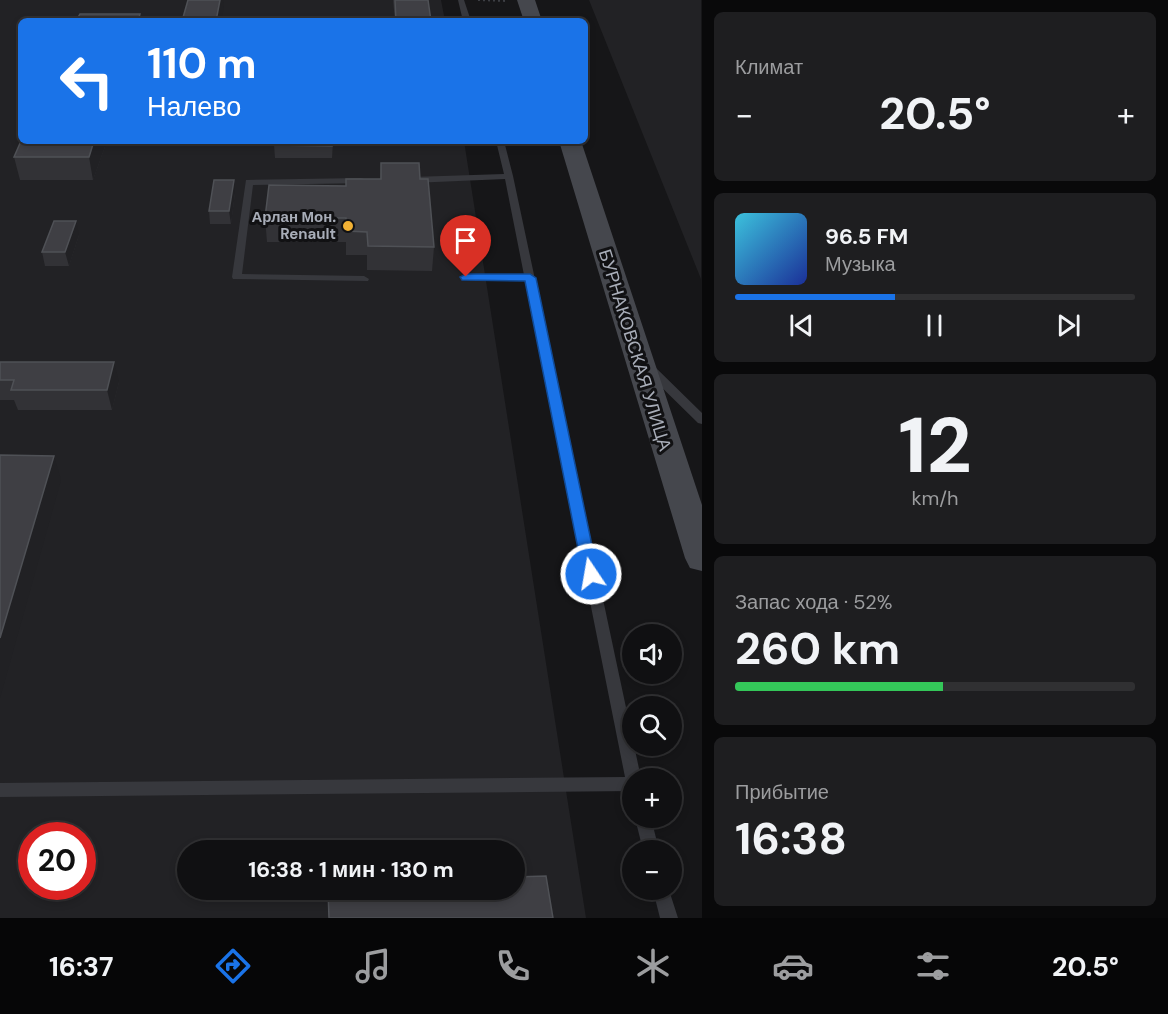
<!DOCTYPE html>
<html lang="ru">
<meta charset="utf-8">
<style>
:root{--surface:#101012;--page:#1e1e20;--text:#f1f3f6;--muted:#9c9d9f;--line:#303032;--accent:#1a73e8}
body{margin:0;font-family:"DM Sans",sans-serif;background:var(--page);color:var(--text);height:100vh;display:flex;flex-direction:column;font-size:22px;white-space:nowrap}
*{box-sizing:border-box;margin:0}
p{font-size:20px;color:var(--muted)}
.icon{flex:none;width:33px;height:33px;fill:none;stroke:currentColor;stroke-width:2;stroke-linecap:round;stroke-linejoin:round}
.map{position:relative;flex:1;overflow:hidden}
.side{display:flex;flex-direction:column;gap:12px;padding:12px;background:#09090a;width:466px}
.side>*{flex:none}
.hud{position:absolute;left:18px;top:18px;width:570px;height:126px;border-radius:9px;box-shadow:0 3px 9px #0003,0 0 0 2px var(--line);background:#1a73e8;color:#fff;overflow:hidden}
.controls{position:absolute;left:622px;top:624px;display:grid;gap:12px}
.controls a{display:grid;place-items:center;width:60px;height:60px;border-radius:50%;background:var(--surface);box-shadow:0 3px 9px #0003,0 0 0 2px var(--line);font-size:30px}
.speed{position:absolute;left:18px;top:822px;display:flex;gap:12px;font-size:30px;font-weight:700;text-align:center}
.speed>*{display:grid;place-content:center;width:78px;height:78px;border-radius:50%;background:var(--surface);box-shadow:0 3px 9px #0003,0 0 0 2px var(--line);line-height:1}
.speed .limit{border:9px solid #d22;background:#fff;color:#111}
.pin{position:absolute;display:grid;place-items:center;width:51px;height:51px;color:#fff;margin:-62px -26px;border-radius:50% 50% 50% 0;rotate:-45deg;box-shadow:0 0 6px #0007}
.pin .icon{rotate:45deg}
.me{position:absolute;width:66px;margin:-33px;rotate:348deg;stroke-linejoin:round;filter:drop-shadow(0 0 4px #0008)}
.turn{display:flex;align-items:center;gap:21px;height:126px;padding:0 30px;font-size:27px}
.turn .icon{width:78px;height:78px;stroke-width:2.5}
.turn b{display:block;font-size:42px;line-height:51px}
.big{font-size:45px;font-weight:700;line-height:1.1}
.side .widget{flex:1;display:flex;flex-direction:column;justify-content:center;gap:9px;min-width:0;padding:0 21px;border-radius:9px;background:var(--page)}
.side .dial{align-items:center;gap:0}
.dial b{font-size:78px;line-height:1}
.song{display:flex;align-items:center;gap:18px}
.cover{width:72px;height:72px;border-radius:9px;background:linear-gradient(135deg,hsl(190 70% 55%),hsl(230 70% 35%))}
.played{height:6px;border-radius:3px;background:linear-gradient(90deg,var(--accent) 40%,var(--line) 40%)}
.keys{display:flex;justify-content:space-around;direction:ltr}
.heat{display:flex;justify-content:space-between;align-items:center;font-size:33px;direction:ltr}
.charge{height:9px;border-radius:4px;background:linear-gradient(90deg,#34c759 52%,var(--line) 0)}
.trip{position:absolute;left:177px;top:840px;width:348px;height:60px;border-radius:30px;background:var(--surface);box-shadow:0 3px 9px #0003,0 0 0 2px var(--line);font-weight:700;line-height:60px;text-align:center}
.tab-bar{display:flex;height:96px;justify-content:space-around;align-items:center;background:#060607;color:var(--muted)}
.tab-bar .icon{width:42px;height:42px}
.tab-bar .current{color:var(--accent)}
.tab-bar b{font-size:27px;color:var(--text)}
main{display:flex;flex:1;min-height:0}
.map>svg:first-child{display:block}
.built{fill:#222225;fill-rule:evenodd}
.lines{fill:none;stroke-linecap:round;stroke-linejoin:round}
.path{stroke:#3d3f44;stroke-width:2;stroke-dasharray:2 3;stroke-linecap:butt}
.service{fill:#37383d;fill-rule:evenodd}
.secondary{fill:#45474d;fill-rule:evenodd}
.wall{fill:#323236}
.shaded-wall{fill:#212124}
.building{fill:#3f3f44;stroke:#4f5156;stroke-width:1.5}
.route{fill:#1a73e8;stroke:#114b97;stroke-width:1.5}
.poi-dot{fill:#f2b134;stroke:#111113;stroke-width:2}
.labels{text-anchor:middle;stroke-width:6;stroke-linejoin:round;paint-order:stroke}
.far-poi-label{font-size:15px;font-weight:bold;fill:#a8adb8;stroke:#111113;text-anchor:end}
.street-label{font-size:18px;fill:#a8adb8;stroke:#111113}
</style>
<main>
<div class="map">
<svg width="702" height="918" viewBox="0 0 702 918">
<rect width="100%" height="100%" fill="#161618"/>
<path class="built" d="M0,0H441L445,21H21V141H464L586,918H0ZM32,836H82V886H32ZM188,850H514V890H188Z
M589,0H701V279Z"/>
<g class="lines">
<path class="path" d="M478,0L507,1"/>
<path class="service" d="M458,0H464L471,21H463Z
M496,141H504L513,176L641,778H633V791L0,797V783L625,777L526,281L466,280L461,277L466,274L524,275L505,179L412,183L408,180L412,177L504,174Z
M361,178L364,179V183L253,185L242,274L364,276L369,279L368,281L233,279L232,277L246,180Z
M649,364L653,365L702,413V424L698,423L645,371L644,368Z
M635,818H651L659,850H643Z
M653,890H669L678,918H660Z"/>
<path class="secondary" d="M517,0H535L542,21H524Z
M559,141H581L702,505V571L690,568L685,558Z"/>
</g>
<path class="wall" d="M393,0H428L431,21H395Z
M107,141L93,180H20L14,157Z
M333,141L332,158H275L274,145Z
M381,163L420,179L434,247L432,271L367,270V255H346V242H267L265,218L346,186L380,179Z
M235,193L231,224H210L209,211Z
M79,235L69,266H45L42,252Z
M0,362L119,382L112,410H18L14,400H0Z"/>
<path class="shaded-wall" d="M220,0H223L224,7L221,21H216Z
M94,141H107L93,180L89,157Z
M234,180L235,193L231,224L229,211Z
M76,221L79,235L69,266L65,252Z
M114,362L119,382L112,410L107,390Z
M54,456L61,480L0,698V638Z"/>
<path class="building" d="M188,0H220L216,21H182Z
M395,0H428L431,21H396Z
M80,14H140L138,21H76Z
M21,141H94L89,157H14Z
M274,141H332V146L274,145Z
M381,163H419L420,179H428L434,247L368,246L367,232L346,231V218H265L269,185L346,186V179H381Z
M214,180H234L229,211H209Z
M54,221H76L65,252H42Z
M0,362H114L107,390H11L14,380H0Z
M0,455L54,456L0,638Z
M546,876L553,918H329L328,890H514V877Z"/>
<path class="route" d="M466,274H530L536,278L598,574L596,578H585L583,574L525,281L462,280L460,277Z"/>
<circle class="poi-dot" cx="348" cy="226" r="6"/>
<g class="labels">
<g class="far-poi-label">
<text x="336" y="222">Арлан Мон.<tspan x="336" dy="17">Renault</tspan></text>
</g>
<g class="street-label">
<text transform="translate(635 350) rotate(73)" y="6">БУРНАКОВСКАЯ УЛИЦА</text>
</g>
</g>
</svg>
<div class="controls">
<a><svg class="icon" aria-label="sound" viewBox="0 0 24 24"><path d="M4 9h4l5-4v14l-5-4H4zM17 9q2 3 0 6"/></svg></a>
<a><svg class="icon" aria-label="search" viewBox="0 0 24 24"><circle cx="10" cy="10" r="6"/><path d="M15 15l6 6"/></svg></a>
<a>+</a>
<a>−</a>
</div>
<div class="speed"><div class="limit">20</div></div>
<div class="pin" style="left:466px;top:277px;background:#d93025"><svg class="icon" aria-label="arrive" viewBox="0 0 24 24"><path d="M6 21V4h12l-3 4 3 4H6"/></svg></div>
<svg class="me" style="left:591px;top:574px" viewBox="-20 -20 40 40"><circle r="17" fill="#1a73e8" stroke="#fff" stroke-width="3"/><path d="M0-11L8 9 0 5-8 9z" fill="#fff"/></svg>
<div class="trip">16:38 · 1 мин · 130 m</div>
<div class="hud">
<div class="turn"><svg class="icon" aria-label="left" viewBox="0 0 24 24"><path d="M17 20v-9H6M10 6l-5 5 5 5"/></svg><div><b>110 m</b>Налево</div></div>
</div>
</div>
<section class="side">
<div class="widget"><p>Климат</p>
<div class="heat"><a>−</a><b class="big">20.5°</b><a>+</a></div>
</div>
<div class="widget">
<div class="song"><i class="cover"></i><div><b>96.5 FM</b><p>Музыка</p></div></div>
<div class="played"></div>
<div class="keys"><svg class="icon" aria-label="previous" viewBox="0 0 24 24"><path d="M18 5L8 12l10 7zM5 5v14"/></svg><svg class="icon" aria-label="pause" viewBox="0 0 24 24"><path d="M8 5v14M16 5v14"/></svg><svg class="icon" aria-label="next" viewBox="0 0 24 24"><path d="M6 5l10 7-10 7zM19 5v14"/></svg></div>
</div>
<div class="widget dial"><b>12</b><p>km/h</p></div>
<div class="widget"><p>Запас хода · 52%</p><b class="big">260 km</b><div class="charge"></div></div>
<div class="widget"><p>Прибытие</p><b class="big">16:38</b></div>
</section>
</main>
<nav class="tab-bar">
<b>16:37</b>
<svg class="icon current" aria-label="directions" viewBox="0 0 24 24"><path d="M12 3l9 9-9 9-9-9zM9 14v-3h6M13 9l2 2-2 2"/></svg>
<svg class="icon" aria-label="music" viewBox="0 0 24 24"><path d="M9 18V5l10-2v13"/><circle cx="6" cy="18" r="3"/><circle cx="16" cy="16" r="3"/></svg>
<svg class="icon" aria-label="phone" viewBox="0 0 24 24"><path d="M5 4h4l2 5-3 2q2 4 5 5l2-3 5 2v4C11 20 4 13 5 4z"/></svg>
<svg class="icon" aria-label="climate" viewBox="0 0 24 24"><path d="M12 3v18M4 7l16 10M4 17L20 7"/></svg>
<svg class="icon" aria-label="car" viewBox="0 0 24 24"><path d="M5 17H2v-5l4-1 3-4h7l3 4 3 1v5h-3M9 17h6M6 11h13"/><circle cx="7" cy="17" r="2"/><circle cx="17" cy="17" r="2"/></svg>
<svg class="icon" aria-label="filters" viewBox="0 0 24 24"><path d="M4 7h16M4 17h16"/><circle cx="9" cy="7" r="2"/><circle cx="15" cy="17" r="2"/></svg>
<b>20.5°</b>
</nav>
